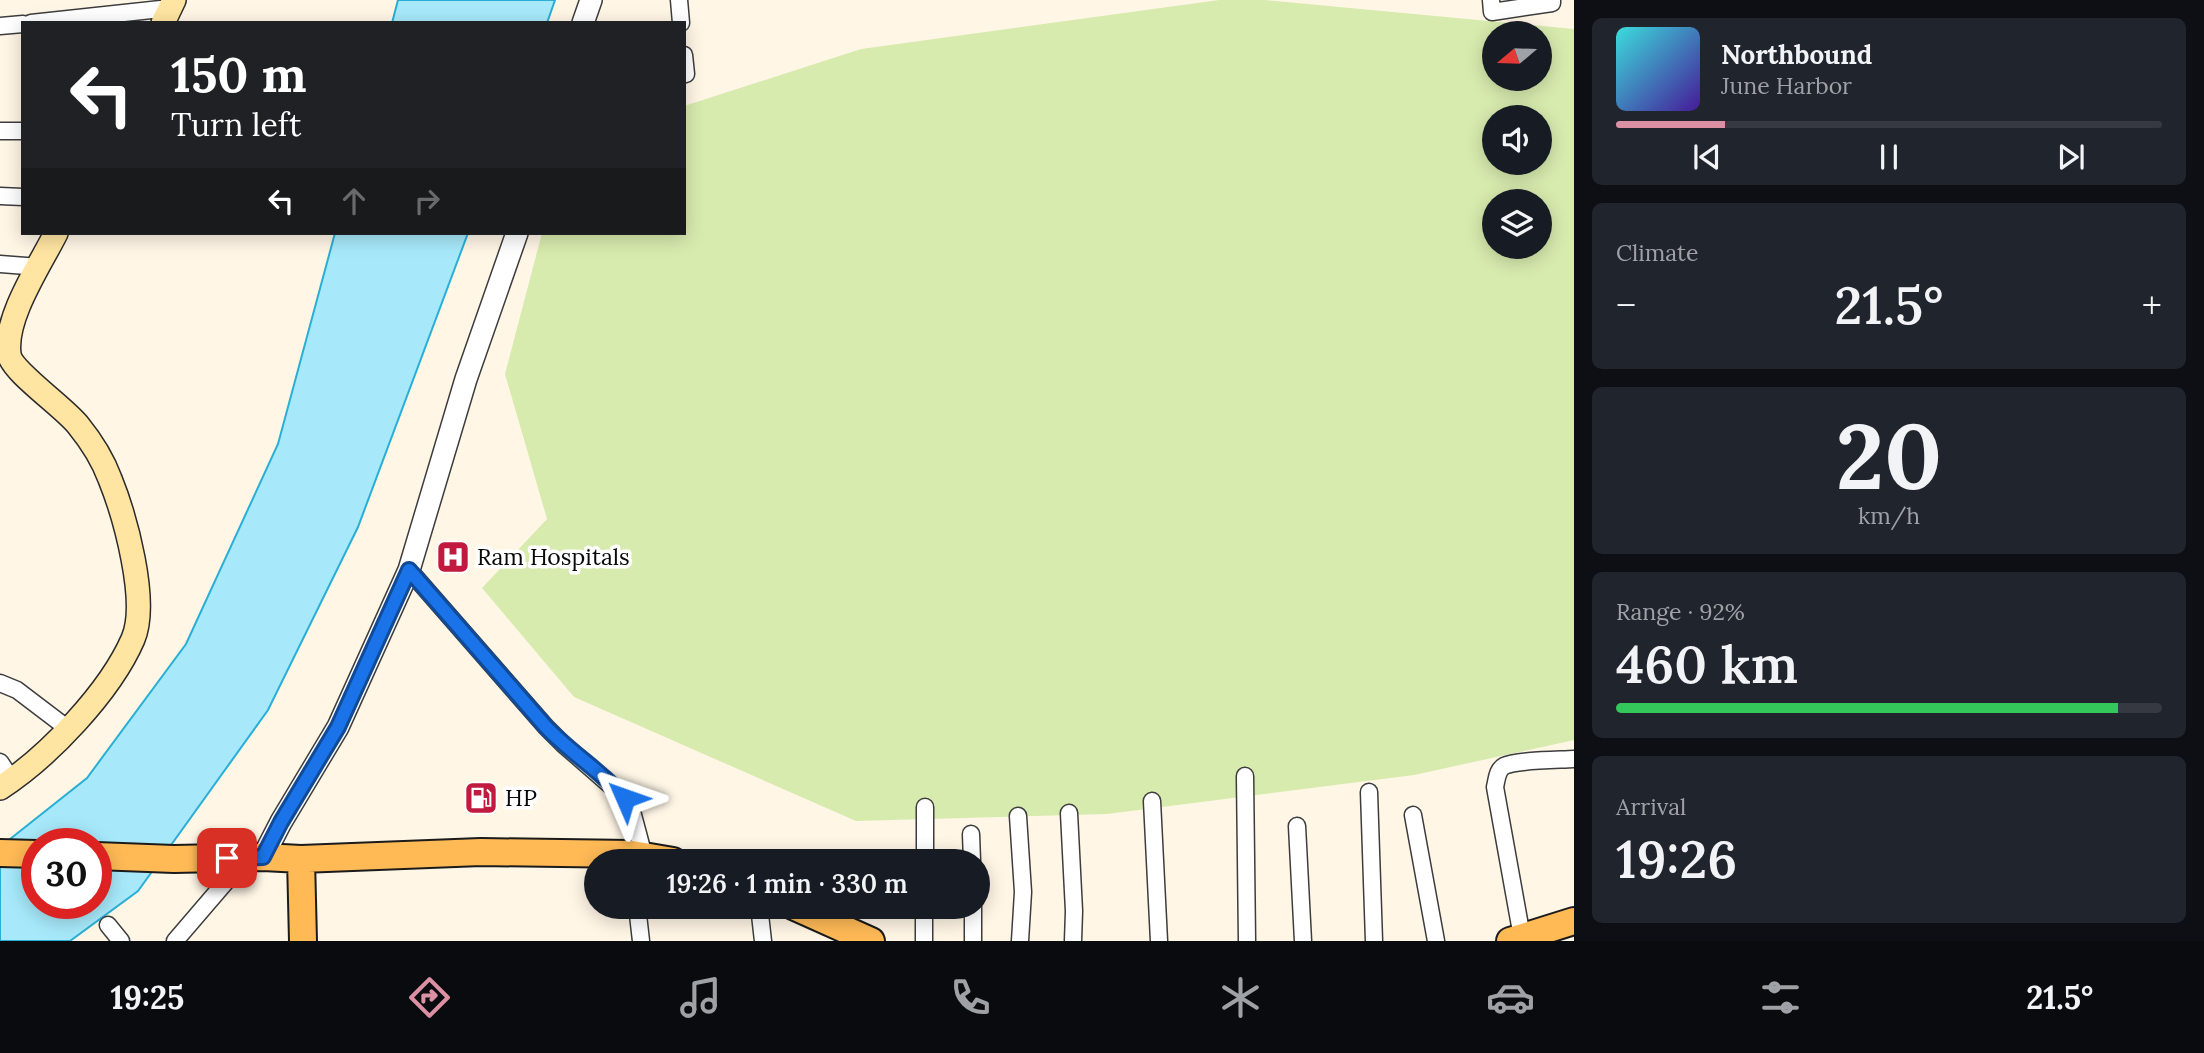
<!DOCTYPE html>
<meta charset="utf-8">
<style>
:root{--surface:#171b24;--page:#20242c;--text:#f1f3f6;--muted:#9ea1a6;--line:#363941;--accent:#db91a3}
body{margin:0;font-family:Lora,serif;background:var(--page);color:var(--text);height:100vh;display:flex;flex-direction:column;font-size:26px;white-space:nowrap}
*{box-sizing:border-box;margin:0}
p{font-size:23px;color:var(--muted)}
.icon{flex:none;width:38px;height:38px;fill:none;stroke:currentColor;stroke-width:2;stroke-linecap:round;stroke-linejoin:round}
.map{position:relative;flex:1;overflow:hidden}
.drawer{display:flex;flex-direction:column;gap:18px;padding:18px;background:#0d0f14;width:630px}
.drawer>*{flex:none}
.guide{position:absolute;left:21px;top:21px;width:665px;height:214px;border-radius:0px;box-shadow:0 4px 18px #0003;background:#202124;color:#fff;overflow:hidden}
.needle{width:46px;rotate:251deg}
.buttons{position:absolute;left:1482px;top:21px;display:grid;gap:14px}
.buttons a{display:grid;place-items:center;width:70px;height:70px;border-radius:50%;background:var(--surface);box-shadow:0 4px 18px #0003;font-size:35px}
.speed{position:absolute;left:21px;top:828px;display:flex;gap:14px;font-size:35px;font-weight:700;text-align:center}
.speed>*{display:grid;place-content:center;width:91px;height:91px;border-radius:50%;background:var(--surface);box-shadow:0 4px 18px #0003;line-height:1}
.speed .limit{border:10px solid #d22;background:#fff;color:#111}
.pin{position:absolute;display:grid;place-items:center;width:60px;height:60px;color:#fff;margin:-30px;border-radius:14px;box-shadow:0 4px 10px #0006}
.me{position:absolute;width:77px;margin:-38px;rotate:313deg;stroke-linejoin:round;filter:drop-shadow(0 0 5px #0008)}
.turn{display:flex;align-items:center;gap:24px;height:147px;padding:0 35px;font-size:32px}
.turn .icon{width:91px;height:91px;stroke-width:2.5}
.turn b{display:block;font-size:49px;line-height:60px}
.lanes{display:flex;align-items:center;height:66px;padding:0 35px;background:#0003;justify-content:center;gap:35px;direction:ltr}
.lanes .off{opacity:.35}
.big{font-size:52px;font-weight:600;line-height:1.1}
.drawer .widget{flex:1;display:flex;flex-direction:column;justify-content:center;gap:10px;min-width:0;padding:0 24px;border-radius:10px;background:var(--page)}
.drawer .dial{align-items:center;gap:0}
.dial b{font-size:91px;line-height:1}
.song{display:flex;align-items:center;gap:21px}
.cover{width:84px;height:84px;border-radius:10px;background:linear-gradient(135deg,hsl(180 70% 55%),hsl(260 70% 35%))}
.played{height:7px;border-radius:4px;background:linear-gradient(90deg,var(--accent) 20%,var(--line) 20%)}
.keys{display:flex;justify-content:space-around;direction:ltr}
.heat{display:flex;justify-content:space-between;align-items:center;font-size:38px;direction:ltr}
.charge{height:10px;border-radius:5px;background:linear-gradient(90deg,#34c759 92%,var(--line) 0)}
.trip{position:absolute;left:584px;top:849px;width:406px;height:70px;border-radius:35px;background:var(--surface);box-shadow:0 4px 18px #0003;font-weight:600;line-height:70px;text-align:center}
.dock{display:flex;height:112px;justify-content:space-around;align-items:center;background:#090b0e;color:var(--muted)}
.dock .icon{width:49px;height:49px}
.dock .on{color:var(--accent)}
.dock b{font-size:32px;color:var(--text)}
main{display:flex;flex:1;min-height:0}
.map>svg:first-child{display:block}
.green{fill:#d8ebae;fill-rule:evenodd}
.water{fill:#a7e9fa;stroke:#2aaed6;stroke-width:2;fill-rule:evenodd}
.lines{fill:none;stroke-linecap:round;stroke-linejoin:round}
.minor-casing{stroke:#3d3d3d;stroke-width:19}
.tertiary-casing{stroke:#3d3d3d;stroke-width:24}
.secondary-casing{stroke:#2c2c2c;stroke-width:26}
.primary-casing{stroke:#1b1b1b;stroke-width:30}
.minor{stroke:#fff;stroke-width:16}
.tertiary{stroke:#fff;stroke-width:21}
.secondary{stroke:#ffe5a1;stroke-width:23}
.primary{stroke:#ffba56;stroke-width:26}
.route-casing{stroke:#114b97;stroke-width:18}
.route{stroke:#1a73e8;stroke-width:12}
.labels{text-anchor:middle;stroke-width:7;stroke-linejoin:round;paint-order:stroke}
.poi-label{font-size:23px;fill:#0a0a0a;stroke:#fff;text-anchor:start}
</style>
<main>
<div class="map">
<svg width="1574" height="941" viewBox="0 0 1574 941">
<rect width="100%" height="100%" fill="#fff6e6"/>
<path class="green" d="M1219,0H1264L1574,29V740L1414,775L1107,814L856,821L574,697L482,588L547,519L505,374L542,233H684V106L861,49ZM1494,33H1540V79H1494ZM1494,117H1540V163H1494ZM1494,201H1540V247H1494Z"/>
<path class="water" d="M398,0H555L547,23H392Z
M335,233H468L358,527L268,710L138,891L70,941H0V847L87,778L186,644L278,444ZM37,844H96V903H37Z"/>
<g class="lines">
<defs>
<path id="minor" d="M679,0L681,23
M1491,0L1492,12L1552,3V0
M31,23L170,8
M0,26L23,24
M684,55L686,74
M0,131H23
M0,196L23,197
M0,264L39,267
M409,570L546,727L563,744L625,798L633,815L644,856
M0,683L17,690L67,728
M0,762L12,780
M1245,776L1247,941
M1369,792L1374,941
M1152,801L1159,941
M1069,813L1074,911L1073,941
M1413,815L1436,941
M1018,816L1023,892L1020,941
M1297,826L1303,941
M971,834L972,861
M925,861V807
M637,906L641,941
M759,906L763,941
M973,906V941
M108,925L121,941
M1522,937L1495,787C1497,779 1497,770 1504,766C1516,760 1558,760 1574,759
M175,941L247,857
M924,941V906"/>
<path id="tertiary" d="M583,23L591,0
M263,857L281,822L338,727L409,570L466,379L517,233"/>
<path id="secondary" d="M163,23L174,0
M0,788C48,757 110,692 133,639C149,602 125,516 110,479C103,460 91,441 78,425C64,407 11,371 9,354C4,318 40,265 56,233"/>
<path id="primary" d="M0,853L37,854
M96,856L174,859L263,857L301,859L481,852L632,854L673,861
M301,859L303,941
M793,906L871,941
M1510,941L1574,921"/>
</defs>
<use href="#minor" class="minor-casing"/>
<use href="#tertiary" class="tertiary-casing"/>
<use href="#secondary" class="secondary-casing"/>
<use href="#primary" class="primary-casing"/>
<use href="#minor" class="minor"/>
<use href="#tertiary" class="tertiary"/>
<use href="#secondary" class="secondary"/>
<use href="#primary" class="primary"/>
</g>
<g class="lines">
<defs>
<path id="route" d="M227,858L263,857L281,822L338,727L409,570L546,727C571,753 602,772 625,798"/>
</defs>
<use href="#route" class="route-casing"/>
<use href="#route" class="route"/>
</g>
<defs>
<symbol id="hospital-square" viewBox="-11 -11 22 22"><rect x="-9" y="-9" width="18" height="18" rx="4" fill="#c11a3e" stroke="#fff"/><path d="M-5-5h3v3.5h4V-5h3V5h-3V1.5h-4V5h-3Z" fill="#fff"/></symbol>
<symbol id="fuel-square" viewBox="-11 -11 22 22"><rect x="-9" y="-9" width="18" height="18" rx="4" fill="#c11a3e" stroke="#fff"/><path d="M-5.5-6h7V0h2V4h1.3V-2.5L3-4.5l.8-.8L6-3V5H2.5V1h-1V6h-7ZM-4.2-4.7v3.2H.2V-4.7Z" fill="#fff"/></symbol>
</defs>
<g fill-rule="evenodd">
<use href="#hospital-square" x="434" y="538" width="38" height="38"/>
<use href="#fuel-square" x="462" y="779" width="38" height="38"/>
</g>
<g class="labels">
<g class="poi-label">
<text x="477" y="565">Ram Hospitals</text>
<text x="505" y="806">HP</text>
</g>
</g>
</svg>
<div class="buttons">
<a><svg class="needle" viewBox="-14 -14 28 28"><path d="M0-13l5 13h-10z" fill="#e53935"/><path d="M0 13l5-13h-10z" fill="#9ea1a6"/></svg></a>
<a><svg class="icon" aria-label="sound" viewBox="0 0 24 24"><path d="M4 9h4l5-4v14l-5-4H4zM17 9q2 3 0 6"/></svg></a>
<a><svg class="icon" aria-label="layers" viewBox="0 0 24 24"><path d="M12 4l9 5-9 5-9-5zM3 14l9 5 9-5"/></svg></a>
</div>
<div class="speed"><div class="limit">30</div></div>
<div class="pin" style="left:227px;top:858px;background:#d93025"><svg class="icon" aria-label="arrive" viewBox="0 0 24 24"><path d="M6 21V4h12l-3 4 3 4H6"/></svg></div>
<svg class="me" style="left:625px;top:798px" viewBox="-20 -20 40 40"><path d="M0-17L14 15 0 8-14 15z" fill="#1a73e8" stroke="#fff" stroke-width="4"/></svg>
<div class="trip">19:26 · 1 min · 330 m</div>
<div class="guide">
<div class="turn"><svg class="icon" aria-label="left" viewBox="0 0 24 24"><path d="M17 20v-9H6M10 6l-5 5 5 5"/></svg><div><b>150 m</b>Turn left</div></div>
<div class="lanes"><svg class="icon" aria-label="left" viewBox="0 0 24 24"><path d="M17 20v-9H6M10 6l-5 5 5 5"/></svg><svg class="icon off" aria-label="ahead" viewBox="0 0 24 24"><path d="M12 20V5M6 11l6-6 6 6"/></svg><svg class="icon off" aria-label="right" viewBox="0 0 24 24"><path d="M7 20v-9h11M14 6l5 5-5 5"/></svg></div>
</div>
</div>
<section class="drawer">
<div class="widget">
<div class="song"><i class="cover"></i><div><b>Northbound</b><p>June Harbor</p></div></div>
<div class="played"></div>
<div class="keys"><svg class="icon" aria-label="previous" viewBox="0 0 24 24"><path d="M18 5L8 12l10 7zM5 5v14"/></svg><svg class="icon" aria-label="pause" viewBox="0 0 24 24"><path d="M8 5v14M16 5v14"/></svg><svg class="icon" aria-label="next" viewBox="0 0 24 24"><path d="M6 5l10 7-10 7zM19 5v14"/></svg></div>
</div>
<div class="widget"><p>Climate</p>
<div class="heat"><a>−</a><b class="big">21.5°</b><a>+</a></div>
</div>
<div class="widget dial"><b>20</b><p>km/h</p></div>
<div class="widget"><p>Range · 92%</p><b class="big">460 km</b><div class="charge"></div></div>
<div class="widget"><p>Arrival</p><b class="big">19:26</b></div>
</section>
</main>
<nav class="dock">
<b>19:25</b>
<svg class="icon on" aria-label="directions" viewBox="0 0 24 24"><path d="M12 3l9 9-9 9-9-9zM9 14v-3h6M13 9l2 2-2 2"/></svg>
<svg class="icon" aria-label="music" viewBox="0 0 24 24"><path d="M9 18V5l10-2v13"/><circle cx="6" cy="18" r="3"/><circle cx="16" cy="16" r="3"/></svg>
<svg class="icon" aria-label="phone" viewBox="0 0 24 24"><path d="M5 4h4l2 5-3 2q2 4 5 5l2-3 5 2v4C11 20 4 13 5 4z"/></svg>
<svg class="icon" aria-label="climate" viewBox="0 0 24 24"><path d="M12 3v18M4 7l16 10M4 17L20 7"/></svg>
<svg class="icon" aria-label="car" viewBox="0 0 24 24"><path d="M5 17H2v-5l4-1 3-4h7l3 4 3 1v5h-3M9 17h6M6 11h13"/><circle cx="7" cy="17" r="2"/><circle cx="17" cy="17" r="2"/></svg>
<svg class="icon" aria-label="filters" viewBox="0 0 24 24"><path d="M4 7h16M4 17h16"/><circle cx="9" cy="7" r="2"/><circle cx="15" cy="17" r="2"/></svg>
<b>21.5°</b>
</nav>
